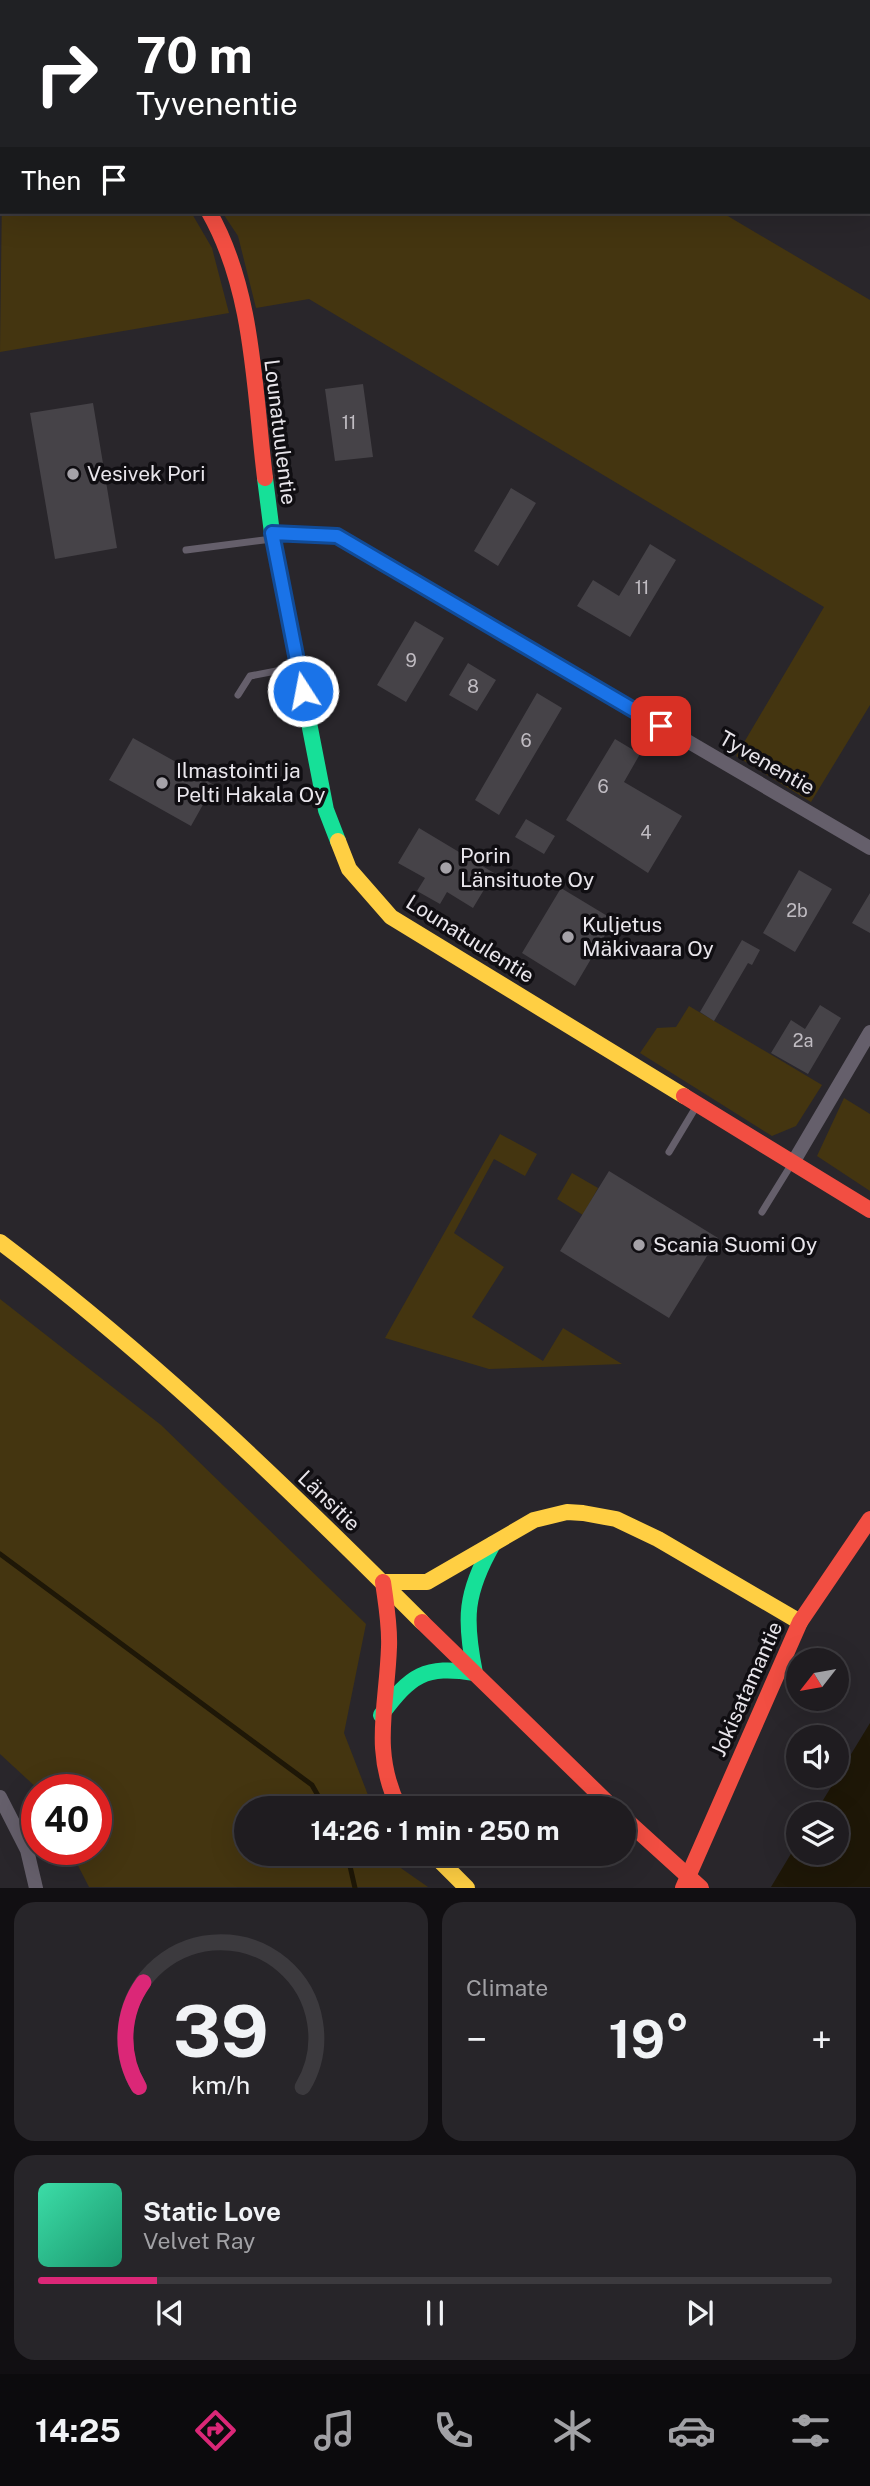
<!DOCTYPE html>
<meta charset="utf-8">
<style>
:root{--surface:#1f1c20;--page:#272529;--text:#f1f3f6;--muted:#a1a1a5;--line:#3c3a3e;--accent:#db2777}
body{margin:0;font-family:"Public Sans",sans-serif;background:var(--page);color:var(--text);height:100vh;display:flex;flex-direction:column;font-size:26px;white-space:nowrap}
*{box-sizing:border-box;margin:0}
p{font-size:23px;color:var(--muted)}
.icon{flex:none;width:38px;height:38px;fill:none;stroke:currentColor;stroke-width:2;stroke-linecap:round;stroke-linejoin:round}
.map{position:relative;height:1888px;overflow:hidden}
.sheet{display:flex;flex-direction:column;gap:14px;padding:14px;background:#110f12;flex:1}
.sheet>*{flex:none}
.guide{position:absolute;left:0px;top:0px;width:872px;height:214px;box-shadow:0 7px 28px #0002,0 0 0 2px var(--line);background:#202124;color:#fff;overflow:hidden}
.needle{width:46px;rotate:239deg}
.controls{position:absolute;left:786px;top:1648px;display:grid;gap:14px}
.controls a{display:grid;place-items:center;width:63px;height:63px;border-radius:50%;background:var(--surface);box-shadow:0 7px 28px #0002,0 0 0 2px var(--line);font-size:35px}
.speed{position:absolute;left:21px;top:1774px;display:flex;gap:14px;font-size:35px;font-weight:700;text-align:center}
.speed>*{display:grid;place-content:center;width:91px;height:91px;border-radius:50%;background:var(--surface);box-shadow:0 7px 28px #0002,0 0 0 2px var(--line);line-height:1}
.speed .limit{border:10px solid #d22;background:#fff;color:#111}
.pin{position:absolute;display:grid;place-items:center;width:60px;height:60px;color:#fff;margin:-30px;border-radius:14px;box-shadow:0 4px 10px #0006}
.me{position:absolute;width:77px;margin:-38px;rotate:349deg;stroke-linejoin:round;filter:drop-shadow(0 0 5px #0008)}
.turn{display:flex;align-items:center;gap:24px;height:147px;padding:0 21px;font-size:32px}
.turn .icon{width:91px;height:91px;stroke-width:2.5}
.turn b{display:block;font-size:49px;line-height:60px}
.then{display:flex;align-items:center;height:66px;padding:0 21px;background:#0003;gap:14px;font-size:26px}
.big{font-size:52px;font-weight:700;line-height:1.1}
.sheet .widget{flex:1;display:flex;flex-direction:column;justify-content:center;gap:10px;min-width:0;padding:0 24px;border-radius:21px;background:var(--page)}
.sheet .dial{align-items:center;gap:0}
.dial svg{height:182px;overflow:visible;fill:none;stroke:var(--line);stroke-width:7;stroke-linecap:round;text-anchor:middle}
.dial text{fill:var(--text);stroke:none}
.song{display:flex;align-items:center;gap:21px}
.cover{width:84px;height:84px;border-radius:10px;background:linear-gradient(135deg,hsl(160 70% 55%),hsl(160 70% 35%))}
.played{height:7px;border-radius:4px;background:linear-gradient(90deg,var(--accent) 15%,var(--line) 15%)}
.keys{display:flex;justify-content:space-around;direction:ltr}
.heat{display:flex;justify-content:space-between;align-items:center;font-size:38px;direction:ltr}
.sheet .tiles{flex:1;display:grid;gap:14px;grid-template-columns:1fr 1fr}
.widget:last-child{grid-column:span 2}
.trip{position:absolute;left:234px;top:1796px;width:402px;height:70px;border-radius:35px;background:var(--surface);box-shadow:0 7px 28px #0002,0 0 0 2px var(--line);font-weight:700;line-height:70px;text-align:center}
.tabs{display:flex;height:112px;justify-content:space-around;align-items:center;background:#0c0b0d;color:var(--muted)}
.tabs .icon{width:49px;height:49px}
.tabs .active{color:var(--accent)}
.tabs b{font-size:32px;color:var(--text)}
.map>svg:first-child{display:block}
.green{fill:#443510}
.water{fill:#1e1707}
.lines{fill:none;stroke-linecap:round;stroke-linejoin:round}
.stream{stroke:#1e1707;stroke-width:5}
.canal{stroke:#1e1707;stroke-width:18}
.building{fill:#464348}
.lane{stroke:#655f6b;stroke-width:7}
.street{stroke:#655f6b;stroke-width:14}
.fast{stroke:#16e098;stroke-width:16}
.slow{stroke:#ffcf43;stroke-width:16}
.jam{stroke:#f24e42;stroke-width:16}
.jam-bridge{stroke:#f24e42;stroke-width:16}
.route-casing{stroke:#114b97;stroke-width:18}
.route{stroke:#1a73e8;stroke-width:12}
.poi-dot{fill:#a5a2a8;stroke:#100e12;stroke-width:2.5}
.labels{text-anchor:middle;stroke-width:7;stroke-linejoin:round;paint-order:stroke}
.number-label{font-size:18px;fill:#c0bcc2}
.street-label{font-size:21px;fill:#e8e5eb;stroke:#100e12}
.poi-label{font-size:21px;fill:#e8e5eb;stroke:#100e12;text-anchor:start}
</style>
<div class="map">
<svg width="870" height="1888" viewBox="0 0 870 1888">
<rect width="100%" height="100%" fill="#29262b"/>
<path class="green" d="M2,194V212H191L212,248L229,313L0,352Z
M222,212H721L870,300V705L811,802L736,756L824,607L309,299L256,308L238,236Z
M689,1006L822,1085L796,1126L772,1136L640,1053L657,1028L676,1027Z
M844,1098L870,1114V1191L817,1156Z
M500,1134L537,1154L525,1176L494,1159L454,1233L504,1267L472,1317L543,1361L563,1328L622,1364L489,1369L385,1338Z
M572,1173L598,1188L583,1215L557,1199Z
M0,1299L161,1425L366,1624L344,1733L373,1808H247V1853H391L395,1864L428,1887H89L70,1850H96V1790H39L0,1754Z"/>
<path class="water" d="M870,1723V1887H771L798,1842V1853H836V1815H814Z"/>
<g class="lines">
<path class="stream" d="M0,1554L312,1785L325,1808
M347,1853L355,1888"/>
<path class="canal" d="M270,2L271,0"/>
</g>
<path class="building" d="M363,384L373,457L335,461L325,389Z
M93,403L117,548L55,559L30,413Z
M511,488L536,503L498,566L474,551Z
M650,544L676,560L630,637L577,606L593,580L619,596Z
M415,621L444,638L406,702L377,685Z
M468,663L496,680L477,711L449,695Z
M537,693L562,708L499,815L475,800Z
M133,738L194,772L196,770L208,776L205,780L214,785L191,826L109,780Z
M615,739L640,754L624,782L682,816L648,873L566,820Z
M526,819L555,836L544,854L515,837Z
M419,828L494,873L473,908L447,892L440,904L417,891L425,878L398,863Z
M799,870L832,889L795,952L763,933Z
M561,888L614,920L575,986L522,953Z
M870,893V933L852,923Z
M742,940L760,950L752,965L748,963L714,1021L700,1012Z
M820,1005L841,1018L808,1074L771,1053L791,1020L805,1029Z
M609,1171L718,1238L669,1318L560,1251Z"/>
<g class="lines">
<path class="lane" d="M186,550L272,539
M238,695L250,676L297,667
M669,1152L696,1107
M762,1212L791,1165"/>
<path class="street" d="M272,533L337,536L870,848
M794,1161L870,1032
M0,1797L27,1850L36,1888"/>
<path class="fast" d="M265,478L272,533L326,810L338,841
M475,1673C464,1619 465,1593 493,1544
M381,1715C411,1675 424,1665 475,1673"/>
<path class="slow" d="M338,841L349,869L391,917L684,1096
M0,1242C155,1359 285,1485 422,1622
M383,1582H427L534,1520L567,1512L583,1513L616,1519L658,1539L800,1622
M432,1853L467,1888"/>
<path class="jam" d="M0,52L2,53
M209,212C254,291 254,389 265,478
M684,1096L870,1210
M383,1582C386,1604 390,1625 389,1647C387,1707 371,1751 399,1808
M422,1622L613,1808
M683,1888L800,1622L870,1519"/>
<path class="jam-bridge" d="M625,1819L701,1888"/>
</g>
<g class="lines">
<defs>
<path id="route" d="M303,691L272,533L337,536L661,726"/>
</defs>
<use href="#route" class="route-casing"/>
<use href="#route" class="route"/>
</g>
<g class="poi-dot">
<circle cx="73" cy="474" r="7"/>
<circle cx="162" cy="783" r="7"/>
<circle cx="446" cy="868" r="7"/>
<circle cx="568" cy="937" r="7"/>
<circle cx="639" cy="1245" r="7"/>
</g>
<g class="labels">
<g class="number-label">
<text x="349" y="429">11</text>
<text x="642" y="594">11</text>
<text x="411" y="667">9</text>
<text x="473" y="693">8</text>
<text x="526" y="747">6</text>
<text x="603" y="793">6</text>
<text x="646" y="839">4</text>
<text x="797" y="917">2b</text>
<text x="803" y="1047">2a</text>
</g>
<g class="street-label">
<text transform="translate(280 432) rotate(83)" y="7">Lounatuulentie</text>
<text transform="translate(767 763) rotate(30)" y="7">Tyvenentie</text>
<text transform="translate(470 939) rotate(32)" y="7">Lounatuulentie</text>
<text transform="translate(329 1501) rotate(44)" y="7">Länsitie</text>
<text transform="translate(747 1689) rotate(-66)" y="7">Jokisatamantie</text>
</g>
<g class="poi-label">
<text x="87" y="481">Vesivek Pori</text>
<text x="176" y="778">Ilmastointi ja<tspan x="176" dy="24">Pelti Hakala Oy</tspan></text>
<text x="460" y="863">Porin<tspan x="460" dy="24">Länsituote Oy</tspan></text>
<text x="582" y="932">Kuljetus<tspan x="582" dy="24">Mäkivaara Oy</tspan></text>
<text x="653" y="1252">Scania Suomi Oy</text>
</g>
</g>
</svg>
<div class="controls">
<a><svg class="needle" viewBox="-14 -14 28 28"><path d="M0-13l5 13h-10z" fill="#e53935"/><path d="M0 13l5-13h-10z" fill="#a1a1a5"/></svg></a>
<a><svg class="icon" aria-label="sound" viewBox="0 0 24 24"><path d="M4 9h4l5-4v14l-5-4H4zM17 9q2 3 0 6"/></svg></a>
<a><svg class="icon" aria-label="layers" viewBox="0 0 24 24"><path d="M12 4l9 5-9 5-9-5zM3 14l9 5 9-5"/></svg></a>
</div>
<div class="speed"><div class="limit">40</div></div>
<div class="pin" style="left:661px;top:726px;background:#d93025"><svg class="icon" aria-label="arrive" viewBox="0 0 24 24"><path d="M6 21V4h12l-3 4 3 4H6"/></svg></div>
<svg class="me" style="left:303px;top:691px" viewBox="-20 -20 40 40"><circle r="17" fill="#1a73e8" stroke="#fff" stroke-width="3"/><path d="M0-11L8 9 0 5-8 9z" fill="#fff"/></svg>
<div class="trip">14:26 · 1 min · 250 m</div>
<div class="guide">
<div class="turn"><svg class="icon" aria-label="right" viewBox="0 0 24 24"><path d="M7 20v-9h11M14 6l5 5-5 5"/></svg><div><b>70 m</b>Tyvenentie</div></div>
<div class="then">Then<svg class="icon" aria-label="arrive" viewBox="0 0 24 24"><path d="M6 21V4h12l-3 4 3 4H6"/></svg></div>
</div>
</div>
<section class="sheet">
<div class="tiles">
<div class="widget dial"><svg viewBox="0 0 100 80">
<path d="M14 69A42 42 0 1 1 86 69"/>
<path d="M14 69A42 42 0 0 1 16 23" stroke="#db2777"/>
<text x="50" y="56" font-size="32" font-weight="700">39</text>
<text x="50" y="72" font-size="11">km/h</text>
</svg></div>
<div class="widget"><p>Climate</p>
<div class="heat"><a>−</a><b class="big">19°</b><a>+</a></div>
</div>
<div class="widget">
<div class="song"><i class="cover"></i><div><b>Static Love</b><p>Velvet Ray</p></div></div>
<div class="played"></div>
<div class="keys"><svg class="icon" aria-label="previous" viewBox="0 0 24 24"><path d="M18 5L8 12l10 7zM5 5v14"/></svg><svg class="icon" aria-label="pause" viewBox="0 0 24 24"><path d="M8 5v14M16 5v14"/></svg><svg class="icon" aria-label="next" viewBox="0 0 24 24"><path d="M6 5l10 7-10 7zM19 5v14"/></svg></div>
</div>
</div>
</section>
<nav class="tabs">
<b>14:25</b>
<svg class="icon active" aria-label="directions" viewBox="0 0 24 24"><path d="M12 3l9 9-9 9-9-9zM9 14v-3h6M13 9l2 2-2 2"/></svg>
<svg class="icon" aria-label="music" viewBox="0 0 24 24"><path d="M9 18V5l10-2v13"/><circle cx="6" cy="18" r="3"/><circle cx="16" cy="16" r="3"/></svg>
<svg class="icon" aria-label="phone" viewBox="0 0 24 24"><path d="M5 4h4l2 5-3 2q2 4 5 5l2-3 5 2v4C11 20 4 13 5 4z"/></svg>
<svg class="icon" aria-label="climate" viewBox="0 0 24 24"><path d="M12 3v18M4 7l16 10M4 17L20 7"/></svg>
<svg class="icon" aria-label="car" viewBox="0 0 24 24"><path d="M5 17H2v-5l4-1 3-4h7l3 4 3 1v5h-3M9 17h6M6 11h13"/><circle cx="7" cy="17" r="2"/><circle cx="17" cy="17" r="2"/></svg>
<svg class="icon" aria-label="filters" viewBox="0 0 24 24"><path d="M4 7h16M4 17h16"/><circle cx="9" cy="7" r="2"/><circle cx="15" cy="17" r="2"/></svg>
</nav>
